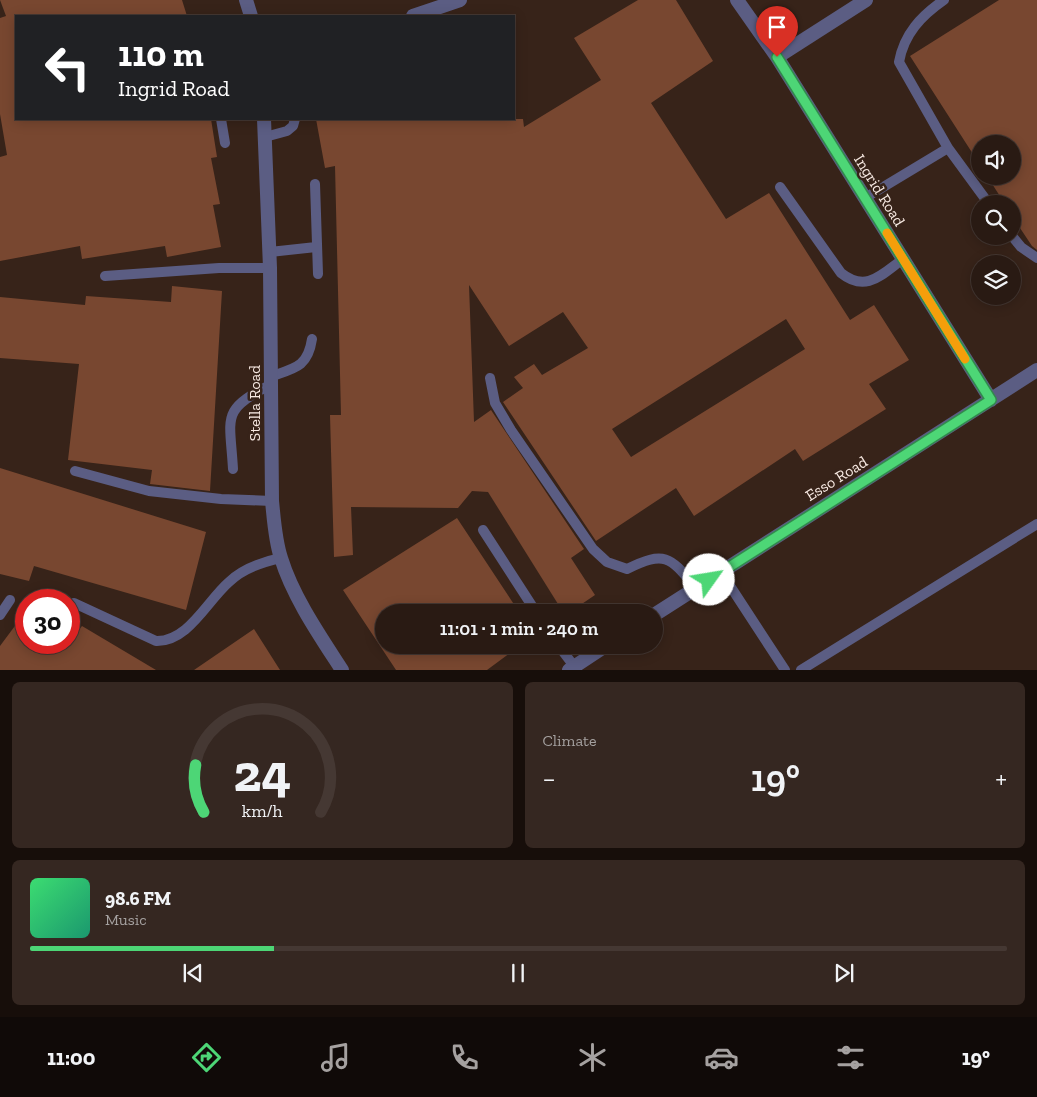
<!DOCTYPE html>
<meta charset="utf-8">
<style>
:root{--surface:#291a13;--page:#352721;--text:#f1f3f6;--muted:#a5a1a0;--line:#453833;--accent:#4dd676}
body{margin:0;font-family:"Zilla Slab",serif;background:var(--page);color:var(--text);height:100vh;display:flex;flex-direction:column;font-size:19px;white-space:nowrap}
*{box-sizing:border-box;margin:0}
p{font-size:16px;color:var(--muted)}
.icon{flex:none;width:28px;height:28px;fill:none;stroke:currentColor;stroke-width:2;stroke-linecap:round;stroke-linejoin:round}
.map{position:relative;height:670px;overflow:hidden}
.drawer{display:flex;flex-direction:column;gap:12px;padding:12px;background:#170e0a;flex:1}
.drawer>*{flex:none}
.guide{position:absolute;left:15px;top:15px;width:500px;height:105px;border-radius:0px;box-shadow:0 2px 12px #0003,0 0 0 1px var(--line);background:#202124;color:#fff;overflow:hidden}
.controls{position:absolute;left:971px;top:135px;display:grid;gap:10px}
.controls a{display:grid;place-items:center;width:50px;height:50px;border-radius:50%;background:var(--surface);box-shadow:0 2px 12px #0003,0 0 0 1px var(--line);font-size:25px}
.speed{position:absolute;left:15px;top:589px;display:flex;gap:10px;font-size:25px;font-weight:700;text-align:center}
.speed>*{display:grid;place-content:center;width:65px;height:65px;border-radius:50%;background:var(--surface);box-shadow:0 2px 12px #0003,0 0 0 1px var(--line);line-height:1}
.speed .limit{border:8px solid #d22;background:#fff;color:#111}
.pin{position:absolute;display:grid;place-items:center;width:42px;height:42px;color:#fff;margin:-51px -21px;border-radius:50% 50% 50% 0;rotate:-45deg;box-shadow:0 0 5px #0007}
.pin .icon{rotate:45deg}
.me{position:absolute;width:55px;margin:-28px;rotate:58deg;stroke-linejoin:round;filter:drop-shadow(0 0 4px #0008)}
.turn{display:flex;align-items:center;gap:18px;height:105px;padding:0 20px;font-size:22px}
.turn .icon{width:65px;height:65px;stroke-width:2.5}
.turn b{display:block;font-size:35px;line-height:42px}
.big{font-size:38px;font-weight:600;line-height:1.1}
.drawer .tile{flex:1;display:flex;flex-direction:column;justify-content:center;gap:8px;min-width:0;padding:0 18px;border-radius:8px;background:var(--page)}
.drawer .dial{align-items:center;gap:0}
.dial svg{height:130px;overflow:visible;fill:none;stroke:var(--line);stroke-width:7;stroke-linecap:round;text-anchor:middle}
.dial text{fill:var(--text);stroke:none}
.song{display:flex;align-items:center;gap:15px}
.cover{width:60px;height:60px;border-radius:8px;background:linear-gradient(135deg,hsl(140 70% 55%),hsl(160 70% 35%))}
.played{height:5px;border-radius:2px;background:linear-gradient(90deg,var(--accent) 25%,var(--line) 25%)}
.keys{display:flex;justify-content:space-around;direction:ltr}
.heat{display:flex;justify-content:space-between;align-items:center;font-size:28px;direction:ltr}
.drawer .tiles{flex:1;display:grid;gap:12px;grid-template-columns:1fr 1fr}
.tile:last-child{grid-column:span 2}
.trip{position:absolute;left:375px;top:604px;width:288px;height:50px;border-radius:25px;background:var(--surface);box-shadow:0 2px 12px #0003,0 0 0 1px var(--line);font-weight:600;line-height:50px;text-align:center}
.tab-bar{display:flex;height:80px;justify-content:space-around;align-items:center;background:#100a08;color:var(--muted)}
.tab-bar .icon{width:35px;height:35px}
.tab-bar .selected{color:var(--accent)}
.tab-bar b{font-size:22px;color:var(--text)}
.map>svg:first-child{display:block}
.building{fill:#784730;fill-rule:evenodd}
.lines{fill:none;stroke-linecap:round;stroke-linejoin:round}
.service{stroke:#5b5d83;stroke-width:10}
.minor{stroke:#5b5d83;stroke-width:14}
.route-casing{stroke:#328b4d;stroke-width:12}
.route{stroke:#4dd676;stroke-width:9}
.slow{stroke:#f59e0b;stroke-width:9}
.labels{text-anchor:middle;stroke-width:5;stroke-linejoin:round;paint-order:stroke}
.street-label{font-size:16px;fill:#f8eae3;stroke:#372319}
</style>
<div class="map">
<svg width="1037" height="670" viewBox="0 0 1037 670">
<rect width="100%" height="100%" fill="#372319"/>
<path class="building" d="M0,0H182L187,16H16V119H211L217,157L211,158L220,204L213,205L221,247L167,257L165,246L82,259L80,246L0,261V157L7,155L0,114V18L6,16Z
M638,0H676L713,61L651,103L726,219L769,193L850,320L874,305L909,360L869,384L886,409L803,461L795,449L694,516L676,488L596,541L503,402L523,388L514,377L534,364L542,375L588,348L563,312L509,346L469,285L474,422L491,410L584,549L571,558L595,595L570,612H563L488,492L472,491L458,508L351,507L353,555L334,557L330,415H341L335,166L325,168L316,119H523L524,127L601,80L574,38ZM786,319L805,349L631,457L612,429Z
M999,0H1037V250L1032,246L1012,216V204H1005L987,176H1012V144H980V165L910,56Z
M172,286L222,291L210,491L150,484L152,470L68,460L79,364L0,358V297L85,305L86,296L171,302Z
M0,468L206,532L186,610L34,566L29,581L0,574Z
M457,518L519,612H384V645H521L487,670H396L343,590Z
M26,611V642H69V625L78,631L82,626L156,670H0V646Z
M254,629L280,670H194Z"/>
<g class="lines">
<path class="service" d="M944,0C921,16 904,34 899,62L948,148L989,204
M221,119L225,143
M265,137L287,131L293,126L295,119
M315,184L318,274
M780,187L841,273C866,293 881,275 903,259
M865,198L948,148
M1012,236L1021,247L1037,258
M270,252L316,247
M105,276L219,268H270
M272,376C296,368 308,366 312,339
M490,378L495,403L511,430L593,549L607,562L627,569C666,550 670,557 696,588
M233,469C230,416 220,410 272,384
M75,471L149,491L221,499L272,501
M483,530L536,612
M721,572L785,670
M74,603L156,641C188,642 207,601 229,582C243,568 262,562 281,558
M0,615L10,600
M558,645L574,666
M801,670L1037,524"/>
<path class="minor" d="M246,0L251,16
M737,0L777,57L991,400
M413,16L460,0
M777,57L866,0
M264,119L270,268L272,501C274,520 275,540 281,558C293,597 320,636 342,670
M654,615L1037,370
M569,670L607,645"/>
</g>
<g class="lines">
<defs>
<path id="route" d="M709,580L991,400L777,57"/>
</defs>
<use href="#route" class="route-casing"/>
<use href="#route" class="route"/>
<path class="slow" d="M887,233L965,359"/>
</g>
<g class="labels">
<g class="street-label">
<text transform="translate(880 190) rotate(58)" y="6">Ingrid Road</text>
<text transform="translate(254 403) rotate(-90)" y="6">Stella Road</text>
<text transform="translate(836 478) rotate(-32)" y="6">Esso Road</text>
</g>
</g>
</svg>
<div class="controls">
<a><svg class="icon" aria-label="sound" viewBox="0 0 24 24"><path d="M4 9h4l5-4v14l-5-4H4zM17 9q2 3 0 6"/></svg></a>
<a><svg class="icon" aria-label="search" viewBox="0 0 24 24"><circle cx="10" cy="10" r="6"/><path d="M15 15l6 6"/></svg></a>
<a><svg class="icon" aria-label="layers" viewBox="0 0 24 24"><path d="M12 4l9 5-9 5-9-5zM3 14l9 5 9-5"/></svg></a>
</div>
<div class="speed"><div class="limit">30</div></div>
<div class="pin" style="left:777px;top:57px;background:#d93025"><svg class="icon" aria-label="arrive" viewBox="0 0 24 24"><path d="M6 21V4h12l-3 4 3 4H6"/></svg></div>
<svg class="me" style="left:709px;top:580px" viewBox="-20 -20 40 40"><circle r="19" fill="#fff"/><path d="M0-13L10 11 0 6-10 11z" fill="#4dd676"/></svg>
<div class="trip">11:01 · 1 min · 240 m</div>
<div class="guide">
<div class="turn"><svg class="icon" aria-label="left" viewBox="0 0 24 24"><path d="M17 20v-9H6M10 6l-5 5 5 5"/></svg><div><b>110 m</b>Ingrid Road</div></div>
</div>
</div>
<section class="drawer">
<div class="tiles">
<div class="tile dial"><svg viewBox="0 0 100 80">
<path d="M14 69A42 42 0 1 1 86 69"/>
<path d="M14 69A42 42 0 0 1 9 40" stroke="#4dd676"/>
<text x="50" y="56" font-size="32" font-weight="700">24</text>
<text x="50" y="72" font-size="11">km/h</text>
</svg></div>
<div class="tile"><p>Climate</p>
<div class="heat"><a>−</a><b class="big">19°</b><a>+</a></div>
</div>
<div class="tile">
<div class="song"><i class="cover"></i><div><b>98.6 FM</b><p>Music</p></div></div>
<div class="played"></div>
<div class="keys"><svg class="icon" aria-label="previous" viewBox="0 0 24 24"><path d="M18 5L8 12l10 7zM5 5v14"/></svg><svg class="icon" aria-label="pause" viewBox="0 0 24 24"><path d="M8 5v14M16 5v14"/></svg><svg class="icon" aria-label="next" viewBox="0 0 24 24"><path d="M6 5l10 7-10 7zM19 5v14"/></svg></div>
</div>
</div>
</section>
<nav class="tab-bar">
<b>11:00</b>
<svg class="icon selected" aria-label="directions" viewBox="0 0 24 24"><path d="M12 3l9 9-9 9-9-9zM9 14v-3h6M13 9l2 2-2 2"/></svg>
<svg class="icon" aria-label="music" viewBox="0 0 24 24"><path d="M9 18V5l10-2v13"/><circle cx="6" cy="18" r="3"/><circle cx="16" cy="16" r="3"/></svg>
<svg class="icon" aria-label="phone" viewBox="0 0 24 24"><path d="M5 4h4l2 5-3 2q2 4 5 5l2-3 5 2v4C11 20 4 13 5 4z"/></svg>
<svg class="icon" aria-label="climate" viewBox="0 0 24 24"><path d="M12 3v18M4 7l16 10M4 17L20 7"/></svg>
<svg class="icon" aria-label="car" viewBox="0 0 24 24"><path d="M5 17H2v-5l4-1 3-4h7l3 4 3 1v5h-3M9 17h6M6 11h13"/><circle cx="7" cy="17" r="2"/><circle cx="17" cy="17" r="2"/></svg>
<svg class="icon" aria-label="filters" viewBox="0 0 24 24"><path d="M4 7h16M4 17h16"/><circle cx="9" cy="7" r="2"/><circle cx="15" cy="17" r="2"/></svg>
<b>19°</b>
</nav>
